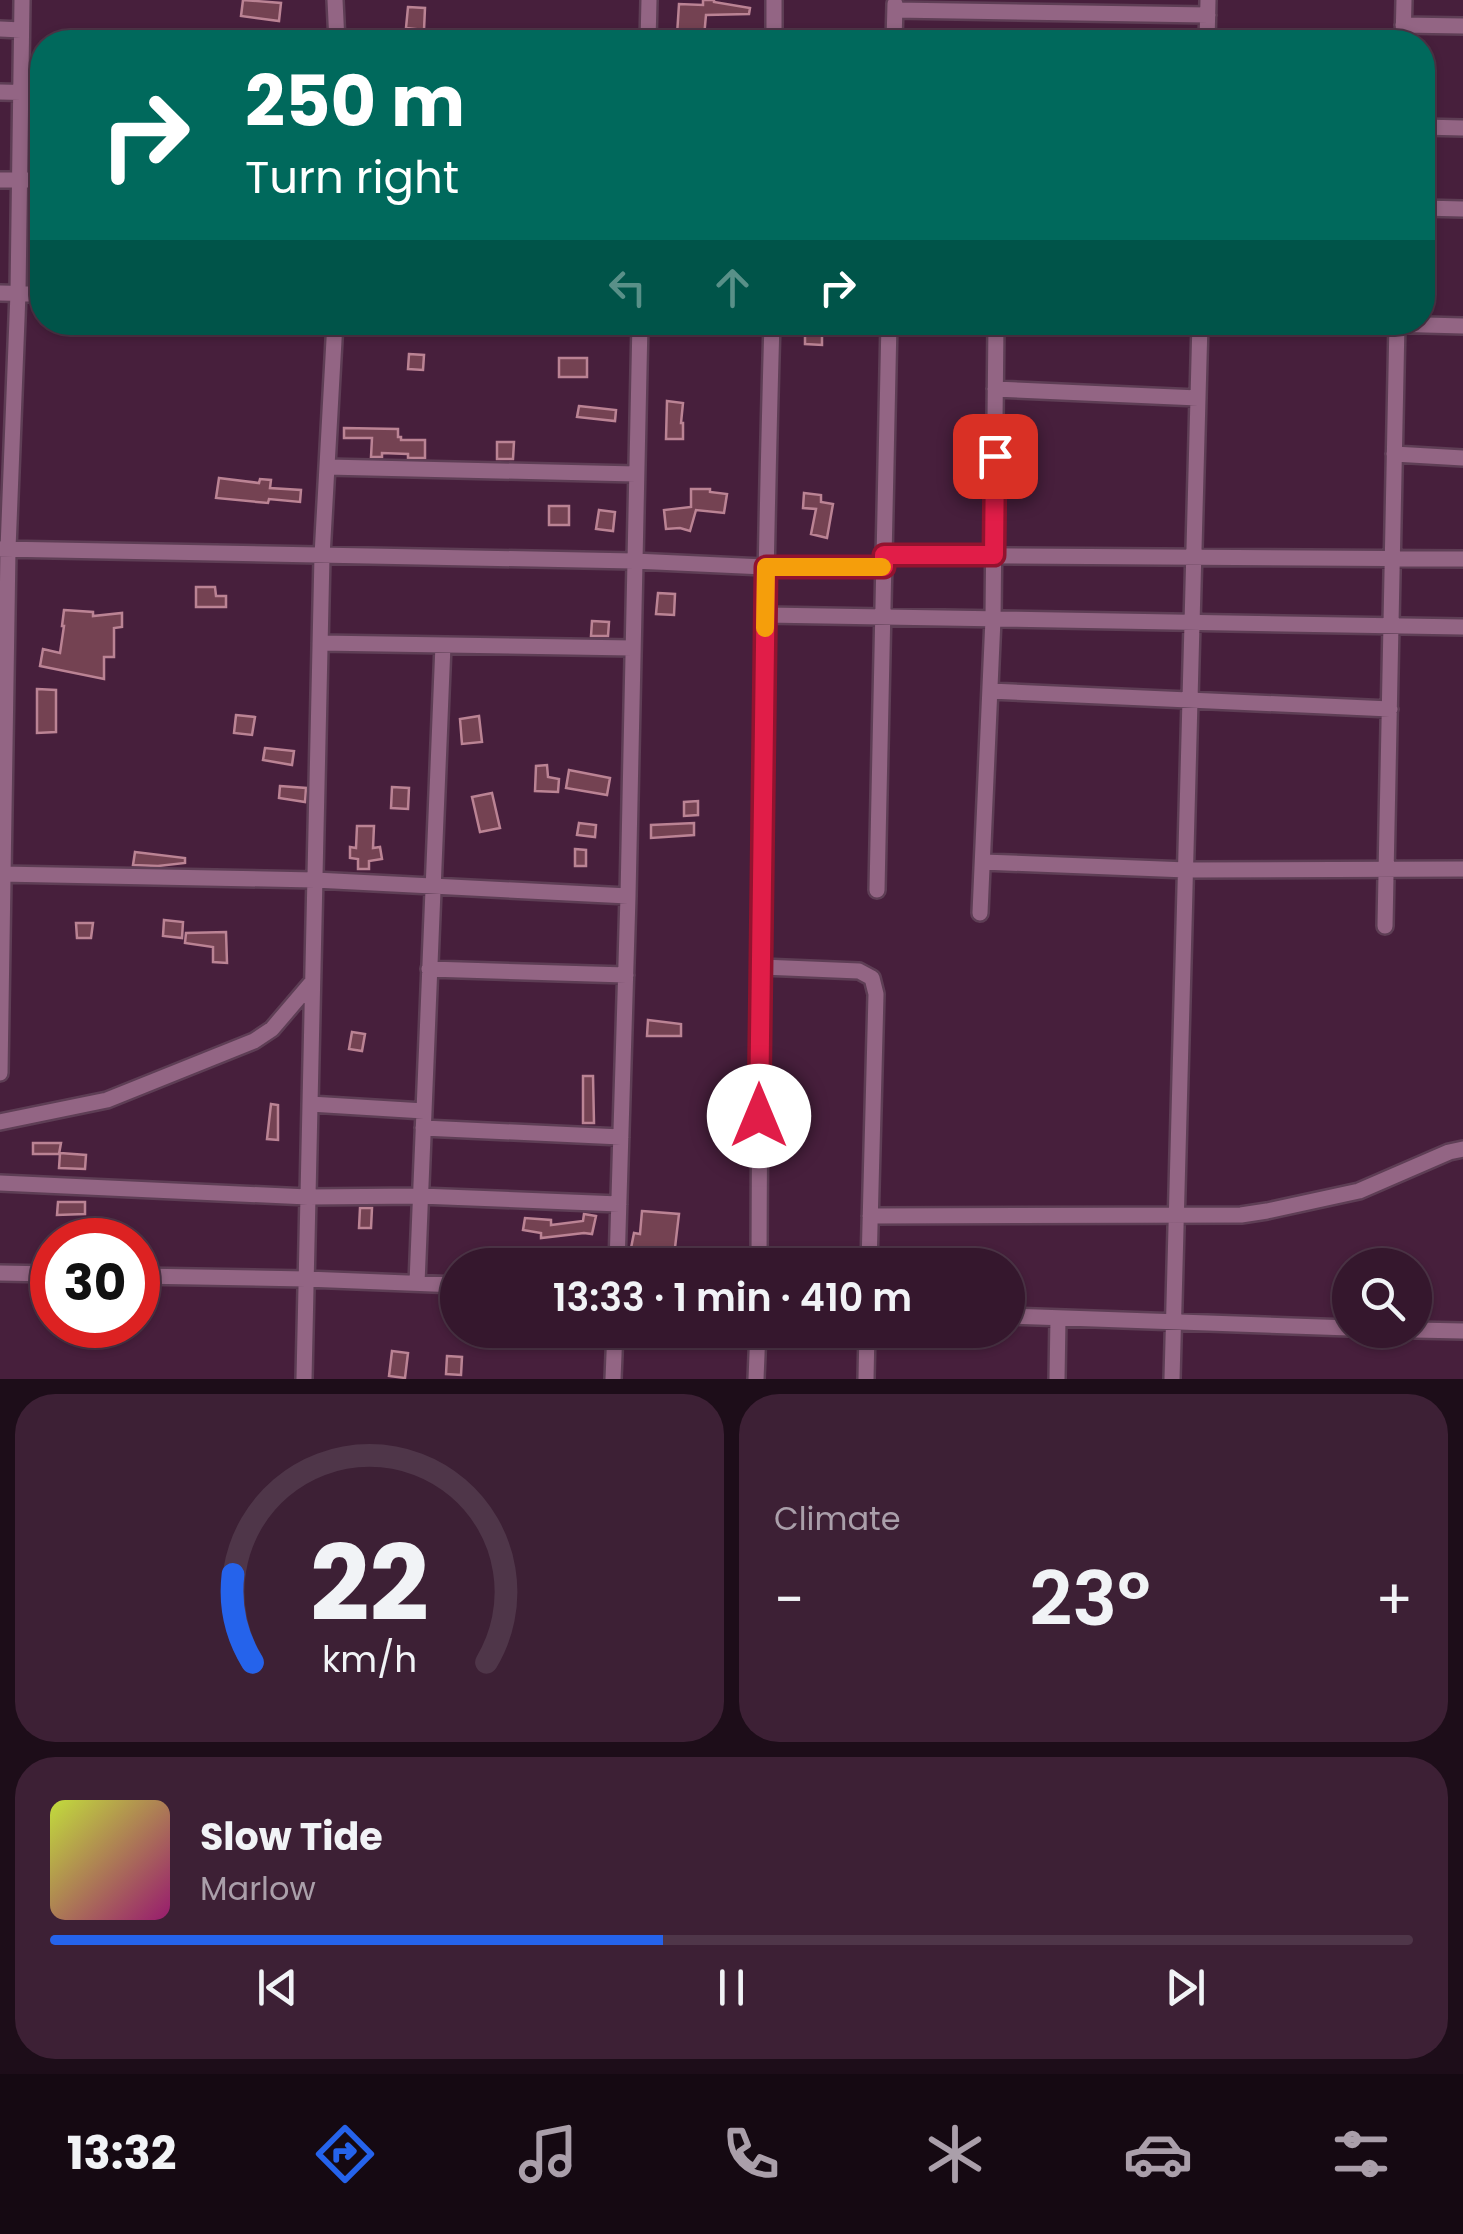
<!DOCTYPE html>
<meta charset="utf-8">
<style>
:root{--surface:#35172d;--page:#3d2035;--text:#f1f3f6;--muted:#aa9faa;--line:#4f3649;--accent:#2563eb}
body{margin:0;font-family:Poppins,sans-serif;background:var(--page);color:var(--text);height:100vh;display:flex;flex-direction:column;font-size:38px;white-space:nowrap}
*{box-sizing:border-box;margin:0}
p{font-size:32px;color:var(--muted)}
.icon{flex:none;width:55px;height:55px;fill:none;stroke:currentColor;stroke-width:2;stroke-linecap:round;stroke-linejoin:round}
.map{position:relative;height:1379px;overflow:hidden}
.details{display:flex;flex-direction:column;gap:15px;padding:15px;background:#1d0d19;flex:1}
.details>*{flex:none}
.banner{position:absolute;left:30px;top:30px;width:1405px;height:305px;border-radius:40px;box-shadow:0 2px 8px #0004,0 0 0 2px var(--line);background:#00695c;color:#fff;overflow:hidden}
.buttons{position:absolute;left:1332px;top:1248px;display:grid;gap:20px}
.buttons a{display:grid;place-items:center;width:100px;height:100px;border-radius:50%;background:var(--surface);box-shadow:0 2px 8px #0004,0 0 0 2px var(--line);font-size:50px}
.speed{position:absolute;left:30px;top:1218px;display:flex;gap:20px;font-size:50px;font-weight:700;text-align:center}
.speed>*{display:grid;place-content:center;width:130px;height:130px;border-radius:50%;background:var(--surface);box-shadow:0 2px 8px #0004,0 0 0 2px var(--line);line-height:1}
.speed .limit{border:15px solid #d22;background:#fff;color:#111}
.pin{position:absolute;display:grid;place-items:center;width:85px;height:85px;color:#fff;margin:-42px;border-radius:20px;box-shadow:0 5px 15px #0006}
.me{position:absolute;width:110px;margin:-55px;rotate:0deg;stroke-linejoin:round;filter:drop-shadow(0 0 8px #0008)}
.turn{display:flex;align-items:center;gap:35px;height:210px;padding:0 50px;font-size:45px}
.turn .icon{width:130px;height:130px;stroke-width:2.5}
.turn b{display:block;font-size:70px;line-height:85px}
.lanes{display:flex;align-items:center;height:95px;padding:0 50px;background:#0003;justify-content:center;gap:50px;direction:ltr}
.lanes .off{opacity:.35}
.big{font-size:75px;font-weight:600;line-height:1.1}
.details .tile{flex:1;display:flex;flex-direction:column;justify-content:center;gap:15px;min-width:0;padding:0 35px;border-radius:40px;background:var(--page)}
.details .dial{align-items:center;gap:0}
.dial svg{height:260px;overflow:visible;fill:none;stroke:var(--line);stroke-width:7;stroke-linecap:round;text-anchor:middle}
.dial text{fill:var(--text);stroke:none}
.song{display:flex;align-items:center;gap:30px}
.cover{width:120px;height:120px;border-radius:15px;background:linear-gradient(135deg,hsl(70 70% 55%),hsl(320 70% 35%))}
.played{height:10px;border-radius:5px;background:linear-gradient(90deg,var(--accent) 45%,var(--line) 45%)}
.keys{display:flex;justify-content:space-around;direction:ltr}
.heat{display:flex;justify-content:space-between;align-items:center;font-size:55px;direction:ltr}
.details .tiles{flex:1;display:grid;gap:15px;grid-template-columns:1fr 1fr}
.tile:last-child{grid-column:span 2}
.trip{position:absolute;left:440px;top:1248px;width:585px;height:100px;border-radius:50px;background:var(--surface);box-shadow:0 2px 8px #0004,0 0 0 2px var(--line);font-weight:600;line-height:100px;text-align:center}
.tabs{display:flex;height:160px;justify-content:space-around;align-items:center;background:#150912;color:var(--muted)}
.tabs .icon{width:70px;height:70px}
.tabs .active{color:var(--accent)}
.tabs b{font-size:45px;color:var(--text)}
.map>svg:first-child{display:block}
.building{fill:#744252;stroke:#bb8394;stroke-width:2.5}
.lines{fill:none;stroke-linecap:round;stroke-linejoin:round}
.minor-casing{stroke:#5e3e55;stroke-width:20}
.minor{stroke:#936584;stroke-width:15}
.route-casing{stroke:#92132f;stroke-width:25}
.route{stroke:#e11d48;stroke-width:18}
.slow{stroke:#f59e0b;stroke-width:18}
</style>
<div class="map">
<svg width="1463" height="1379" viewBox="0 0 1463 1379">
<rect width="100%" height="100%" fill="#471f3c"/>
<path class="building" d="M243,0L281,3L279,21L241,16Z
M703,0H714V2L750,8L749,14L706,15L704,37L677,35L679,4L703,5Z
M408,7L425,8L424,30L406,28Z
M805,333L822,334V345L805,344Z
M409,354L424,355L423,370L408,369Z
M559,358H587V377H559Z
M667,401L683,403L681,423H683V439H666Z
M579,406L616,410L615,421L577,417Z
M344,428L398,429V437H401V440H425V458H408V454L382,453V457H371L372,438H344Z
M497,442H514L513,459H497Z
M219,478L259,483L260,479L271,480L270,488L301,490L300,502L269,499L268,503L216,498Z
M691,489H710V492L727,494L724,513L696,510L690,531L680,528L666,529L664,510L691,507Z
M804,493L821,495V502L833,504L827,538L811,534L816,509L803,508Z
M549,506H569V525H549Z
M599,510L615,512L613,531L596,529Z
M196,587H215L216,596H226V607H196Z
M658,593L675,594L674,615L656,614Z
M64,610L93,612V616L122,613V627L114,628V657H104V679L40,666L43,649L60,653L64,626H62Z
M592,621L609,622L608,636H591Z
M37,689L56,690V732L37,733Z
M236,715L255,717L252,735L234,733Z
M479,716L482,742L462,744L460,719Z
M265,748L294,751L292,765L263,760Z
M547,765L548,777L559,779L558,792L535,791L536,766Z
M569,770L610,778L607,795L566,788Z
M280,786L306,788L305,802L279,798Z
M392,787L409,788L408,809L391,808Z
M492,793L500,828L480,832L472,797Z
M698,801V815L684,816V802Z
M579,823L596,825L595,837L577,835Z
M694,823V835L651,838V825Z
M357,826H374L373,848L380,847L382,859L369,861V869H358V859L350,858V847L356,848Z
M575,849L586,850V866H575Z
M135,852L185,858V863L158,866L133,865Z
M164,920L183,922L182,938L163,936Z
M76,923H93L91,938H77Z
M226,932L227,963L213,962V947L185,943L186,933Z
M648,1020L681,1024V1036H647Z
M352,1032L365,1034L362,1051L349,1049Z
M583,1076H593L594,1123H583Z
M271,1104L278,1105V1140L267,1139Z
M33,1143H61L59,1154H33Z
M60,1153L86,1155L85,1169L59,1168Z
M58,1202H85V1214L57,1215Z
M360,1208H372L371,1228H359Z
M642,1211L679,1214L674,1256L631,1248L634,1233L640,1234Z
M584,1214L596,1216L592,1234L584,1233L541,1238V1233L523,1230L525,1218L551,1220V1225L583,1221Z
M392,1351L408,1353L405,1378L389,1376Z
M447,1356L462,1357L461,1375L446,1374Z"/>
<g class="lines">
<defs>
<path id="minor" d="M335,0L337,42
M895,10L1208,15
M1403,25L1463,26
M0,29L21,30
M648,42L649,0
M774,42V0
M894,42L895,4
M1207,42L1208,0
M1403,42L1404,0
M0,92L42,93
M1422,127L1463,128
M0,180H42
M1422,208L1463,209
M0,293L42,294
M1314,322L1463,326
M995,389L1198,398
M1394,454L1463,458
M327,467L636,474
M0,549L634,561L765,567H884
M884,555L1463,559
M766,615L1463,627
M320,643L632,648
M990,691L1390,709
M983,862L1187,870L1463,869
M0,874L315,880L628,896
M877,890L889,322
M980,913L993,619L996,322
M1385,926L1397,322
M760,967L859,971L872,978L876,994L869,1265
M429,969L626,975
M0,1073L8,549L18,293L22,0
M310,1104L424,1111
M0,1122L107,1100L254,1041L272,1029L312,982
M423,1128L621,1137
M0,1183L308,1197L420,1196L619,1204
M870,1216L1241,1215L1267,1211L1359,1191L1449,1152L1463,1149
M617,1265L628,896L640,322
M759,1265C760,951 763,637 772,322
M0,1273L52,1274
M138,1276L306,1279L458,1285
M417,1283L443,645
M1008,1316L1350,1328
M1415,1330L1463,1331
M304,1379L322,556L335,322
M613,1379L615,1330
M756,1379L758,1330
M866,1379L867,1330
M1057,1379L1058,1318
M1172,1379L1200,322"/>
</defs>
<use href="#minor" class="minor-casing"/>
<use href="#minor" class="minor"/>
</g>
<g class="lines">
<defs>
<path id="route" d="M759,1116L766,567H884V555H994L995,456"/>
</defs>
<use href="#route" class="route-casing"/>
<use href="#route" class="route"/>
<path class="slow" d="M765,628L766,567H882"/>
</g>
</svg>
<div class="buttons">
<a><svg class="icon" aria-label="search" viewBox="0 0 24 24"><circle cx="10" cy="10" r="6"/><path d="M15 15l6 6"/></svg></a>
</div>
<div class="speed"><div class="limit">30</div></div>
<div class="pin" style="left:995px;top:456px;background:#d93025"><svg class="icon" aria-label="arrive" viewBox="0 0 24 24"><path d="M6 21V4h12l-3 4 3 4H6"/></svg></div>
<svg class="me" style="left:759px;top:1116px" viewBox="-20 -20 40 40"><circle r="19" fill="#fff"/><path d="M0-13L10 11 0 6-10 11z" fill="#e11d48"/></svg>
<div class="trip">13:33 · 1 min · 410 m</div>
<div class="banner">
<div class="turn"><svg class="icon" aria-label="right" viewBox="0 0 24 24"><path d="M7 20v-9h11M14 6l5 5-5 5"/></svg><div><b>250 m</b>Turn right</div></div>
<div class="lanes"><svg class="icon off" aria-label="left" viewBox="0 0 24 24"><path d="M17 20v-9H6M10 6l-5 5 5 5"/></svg><svg class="icon off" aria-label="ahead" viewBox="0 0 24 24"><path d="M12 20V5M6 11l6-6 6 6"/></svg><svg class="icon" aria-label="right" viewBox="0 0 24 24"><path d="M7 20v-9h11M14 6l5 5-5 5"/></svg></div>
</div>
</div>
<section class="details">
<div class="tiles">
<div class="tile dial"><svg viewBox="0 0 100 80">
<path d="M14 69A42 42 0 1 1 86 69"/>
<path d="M14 69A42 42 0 0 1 8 42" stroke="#2563eb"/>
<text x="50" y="56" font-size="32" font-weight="700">22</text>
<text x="50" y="72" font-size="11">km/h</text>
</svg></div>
<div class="tile"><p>Climate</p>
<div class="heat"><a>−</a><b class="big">23°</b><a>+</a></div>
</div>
<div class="tile">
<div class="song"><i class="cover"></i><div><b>Slow Tide</b><p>Marlow</p></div></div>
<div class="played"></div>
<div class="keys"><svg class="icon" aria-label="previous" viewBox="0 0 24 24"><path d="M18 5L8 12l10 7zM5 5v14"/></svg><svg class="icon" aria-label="pause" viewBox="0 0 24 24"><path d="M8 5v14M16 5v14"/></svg><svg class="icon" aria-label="next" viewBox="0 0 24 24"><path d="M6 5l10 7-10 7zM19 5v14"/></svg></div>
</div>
</div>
</section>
<nav class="tabs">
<b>13:32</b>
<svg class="icon active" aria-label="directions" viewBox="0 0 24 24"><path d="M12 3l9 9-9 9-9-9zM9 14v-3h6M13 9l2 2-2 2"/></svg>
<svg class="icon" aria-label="music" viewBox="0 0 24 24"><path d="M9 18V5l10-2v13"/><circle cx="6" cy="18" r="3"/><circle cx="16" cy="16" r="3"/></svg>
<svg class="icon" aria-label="phone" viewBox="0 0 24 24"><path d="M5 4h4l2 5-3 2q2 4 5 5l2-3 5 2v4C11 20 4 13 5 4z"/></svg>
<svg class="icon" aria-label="climate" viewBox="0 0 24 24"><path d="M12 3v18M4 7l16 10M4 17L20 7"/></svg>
<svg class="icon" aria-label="car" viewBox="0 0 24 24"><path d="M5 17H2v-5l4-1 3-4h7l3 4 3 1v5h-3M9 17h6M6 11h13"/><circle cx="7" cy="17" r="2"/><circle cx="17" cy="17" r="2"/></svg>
<svg class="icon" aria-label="filters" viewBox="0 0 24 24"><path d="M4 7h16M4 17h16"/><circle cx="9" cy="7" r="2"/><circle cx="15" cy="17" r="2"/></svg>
</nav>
